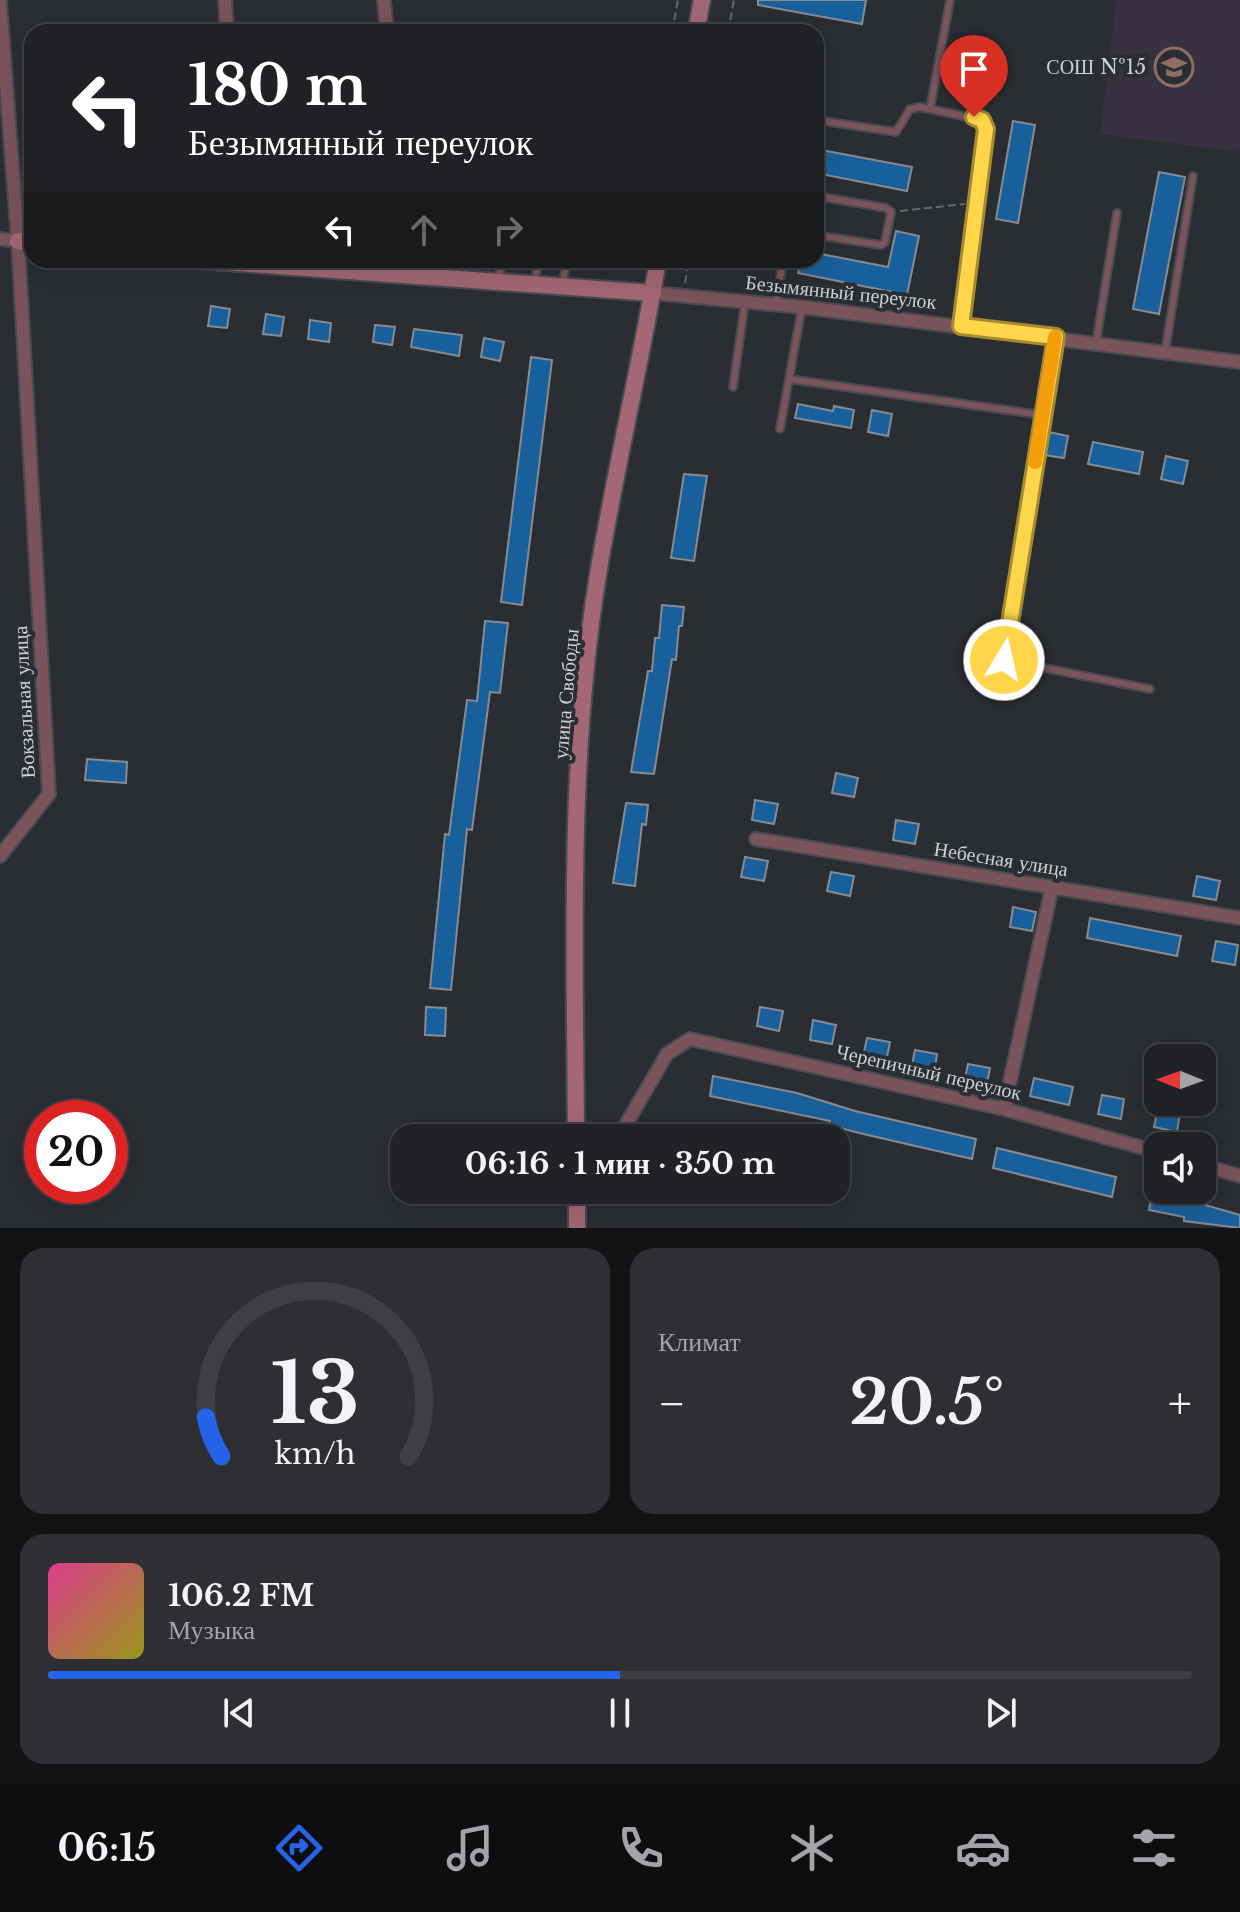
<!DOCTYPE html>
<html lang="ru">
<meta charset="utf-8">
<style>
:root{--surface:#202226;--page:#2d2f32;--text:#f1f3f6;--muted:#a2a4a7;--line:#3d3f43;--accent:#2563eb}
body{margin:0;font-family:"Libre Baskerville",serif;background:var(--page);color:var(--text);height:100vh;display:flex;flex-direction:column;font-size:30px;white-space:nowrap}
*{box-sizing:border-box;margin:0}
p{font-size:26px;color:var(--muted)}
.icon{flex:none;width:44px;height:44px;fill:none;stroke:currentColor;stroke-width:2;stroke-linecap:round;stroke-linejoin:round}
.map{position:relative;height:1228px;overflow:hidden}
.details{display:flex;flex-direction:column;gap:20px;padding:20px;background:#121315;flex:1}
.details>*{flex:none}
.banner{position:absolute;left:24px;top:24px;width:800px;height:244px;border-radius:24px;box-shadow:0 8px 32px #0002,0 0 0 2px var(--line);background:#202124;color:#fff;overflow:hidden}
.needle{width:52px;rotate:271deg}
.buttons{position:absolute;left:1144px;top:1044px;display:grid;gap:16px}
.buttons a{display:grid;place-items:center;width:72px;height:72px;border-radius:16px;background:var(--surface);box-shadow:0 8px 32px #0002,0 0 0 2px var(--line);font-size:40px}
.speed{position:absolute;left:24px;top:1100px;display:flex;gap:16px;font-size:40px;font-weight:700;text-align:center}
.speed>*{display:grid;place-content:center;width:104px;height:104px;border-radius:50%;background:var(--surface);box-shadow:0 8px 32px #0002,0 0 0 2px var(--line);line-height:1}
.speed .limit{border:12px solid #d22;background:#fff;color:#111}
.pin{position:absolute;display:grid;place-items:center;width:68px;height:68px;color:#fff;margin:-82px -34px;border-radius:50% 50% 50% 0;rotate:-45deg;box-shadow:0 0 8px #0007}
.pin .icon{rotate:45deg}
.me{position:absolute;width:88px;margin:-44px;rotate:9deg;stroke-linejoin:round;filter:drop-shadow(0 0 6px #0008)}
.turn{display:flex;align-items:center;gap:28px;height:168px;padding:0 32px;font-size:36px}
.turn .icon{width:104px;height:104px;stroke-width:2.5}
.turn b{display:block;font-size:56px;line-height:68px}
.lanes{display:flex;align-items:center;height:76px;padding:0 32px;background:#0003;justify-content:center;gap:40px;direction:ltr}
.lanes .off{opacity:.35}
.big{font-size:60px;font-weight:700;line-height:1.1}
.details .widget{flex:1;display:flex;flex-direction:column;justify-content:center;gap:12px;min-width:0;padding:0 28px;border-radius:24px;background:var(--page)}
.details .dial{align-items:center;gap:0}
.dial svg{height:208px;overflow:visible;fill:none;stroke:var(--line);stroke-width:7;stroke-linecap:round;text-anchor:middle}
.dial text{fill:var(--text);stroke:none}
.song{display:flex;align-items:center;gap:24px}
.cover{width:96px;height:96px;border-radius:12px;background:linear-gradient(135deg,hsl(330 70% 55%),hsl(60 70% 35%))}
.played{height:8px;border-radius:4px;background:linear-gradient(90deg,var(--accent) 50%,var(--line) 50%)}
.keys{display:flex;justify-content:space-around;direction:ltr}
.heat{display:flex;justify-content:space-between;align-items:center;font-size:44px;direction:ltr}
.details .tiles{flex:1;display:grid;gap:20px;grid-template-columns:1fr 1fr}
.widget:last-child{grid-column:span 2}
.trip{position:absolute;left:390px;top:1124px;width:460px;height:80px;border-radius:24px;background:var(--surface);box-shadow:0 8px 32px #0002,0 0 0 2px var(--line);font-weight:700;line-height:80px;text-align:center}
.tabs{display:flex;height:128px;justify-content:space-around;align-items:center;background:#0d0e0f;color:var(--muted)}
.tabs .icon{width:56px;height:56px}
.tabs .current{color:var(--accent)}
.tabs b{font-size:36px;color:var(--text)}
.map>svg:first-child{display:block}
.education{fill:#383141}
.building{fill:#18609c;stroke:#878b90;stroke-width:2}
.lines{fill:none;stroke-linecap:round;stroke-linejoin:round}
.service-casing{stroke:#484b4f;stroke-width:10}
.minor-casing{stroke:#484b4f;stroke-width:16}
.secondary-casing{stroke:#484b4f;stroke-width:20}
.path{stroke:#66696d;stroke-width:2;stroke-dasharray:8 4;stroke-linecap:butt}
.service{stroke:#7a535c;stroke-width:6}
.minor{stroke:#7a535c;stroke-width:12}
.secondary{stroke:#a46776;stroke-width:16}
.route-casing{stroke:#a68a30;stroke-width:20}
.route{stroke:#ffd54a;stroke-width:14}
.slow{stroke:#f59e0b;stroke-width:14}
.labels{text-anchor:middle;stroke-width:8;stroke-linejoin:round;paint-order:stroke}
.poi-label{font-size:20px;fill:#cfd2d5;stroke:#2a2d32;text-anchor:end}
.street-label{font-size:20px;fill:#cfd2d5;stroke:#2a2d32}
</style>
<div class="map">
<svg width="1240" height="1228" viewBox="0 0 1240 1228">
<rect width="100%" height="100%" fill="#2a2d32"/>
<path class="education" d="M1116,0H1240V152L1100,134Z"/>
<path class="building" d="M758,0H866L862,24L758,5Z
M1013,121L1035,125L1018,223L996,219Z
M816,149L912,167L907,191L816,173Z
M1159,172L1185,177L1159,314L1133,309Z
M896,231L919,236L907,295L798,273L801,260H816V253L888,267Z
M211,306L230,309L227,328L208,326Z
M266,314L284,317L281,336L263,334Z
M310,320L331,323L329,342L308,339Z
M375,325L395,327L392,345L373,342Z
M414,329L462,335L459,356L411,347Z
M484,338L504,342L500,361L481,357Z
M531,357L552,360L522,605L501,602Z
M798,404L833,411L834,406L854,410L851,428L795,418Z
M872,410L892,414L888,436L868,432Z
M1049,432L1068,436L1064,458L1044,455Z
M1093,442L1143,452L1139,474L1088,464Z
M1166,456L1188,461L1183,484L1161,479Z
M684,474L707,476L694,561L671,558Z
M662,605L684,607L682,626H679L676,660L672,659L654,774L631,772L648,671H652L655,638H659Z
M485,621L508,623L500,693L490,692L472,830L467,829L451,990L430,988L445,834L449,835L467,700L477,701Z
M87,759L127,762L126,783L85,780Z
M836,773L858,778L854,797L832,793Z
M755,800L778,804L774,824L752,820Z
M626,803L648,805L646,825L642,824L635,886L613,883Z
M896,820L919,824L915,844L893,840Z
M745,857L768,861L764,881L741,877Z
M831,872L854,876L850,896L827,891Z
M1197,876L1220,881L1216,900L1193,896Z
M1013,907L1036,912L1032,931L1010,927Z
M1090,918L1181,936L1177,956L1087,938Z
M1216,941L1238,945L1235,965L1212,961Z
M426,1007L446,1008L445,1036L425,1035Z
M760,1007L783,1011L779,1031L757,1026Z
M813,1020L836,1025L832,1044L810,1040Z
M867,1038L890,1042L886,1062L863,1057Z
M915,1050L937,1054L934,1074L911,1070Z
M968,1064L990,1068L986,1088L964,1084Z
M713,1076L797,1093L855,1111L976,1139L972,1159L859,1133L829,1125L830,1121L710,1096Z
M1034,1078L1073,1087L1069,1105L1030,1096Z
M1102,1095L1124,1099L1121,1119L1098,1114Z
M1158,1108L1180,1112L1177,1132L1154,1127Z
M997,1148L1116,1177L1112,1197L993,1168Z
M1153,1190L1240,1215V1228L1184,1221V1217L1149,1210Z"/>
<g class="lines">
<defs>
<path id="service" d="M930,109L950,0
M816,120L896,132L910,109L920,107L982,120L986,129L961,326
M816,196L886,208L891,212L885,242L881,245L816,235
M499,281L501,260
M535,284L538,260
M562,286L567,260
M776,304L783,260
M1055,340L1004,660L1150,689
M1096,343L1117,213
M1165,352L1193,176
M789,379L1042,415
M733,387L745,302
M780,429L802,307"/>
<path id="minor" d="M225,0L227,32
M384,0L387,32
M0,2L18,241L49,794L0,856
M0,239L18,241
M653,293L802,307L1240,362
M756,839L1240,918
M1004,1109L1052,887
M618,1138L667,1054L690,1039L1004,1109L1158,1152
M1202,1165L1240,1176"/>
<path id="secondary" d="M696,32L702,0
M18,241L32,243
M197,260L653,293
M576,1138C575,953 568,764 597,581C614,474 640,368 658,260
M577,1190V1228"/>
</defs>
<use href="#service" class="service-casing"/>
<use href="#minor" class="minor-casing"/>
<use href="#secondary" class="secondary-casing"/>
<path class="path" d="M672,32L678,0
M728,32L734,0
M900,211L965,204
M685,283L689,260"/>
<use href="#service" class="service"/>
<use href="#minor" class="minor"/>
<use href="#secondary" class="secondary"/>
</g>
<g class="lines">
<defs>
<path id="route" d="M974,117L982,120L986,129L961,326L1056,337L1004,660"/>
</defs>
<use href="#route" class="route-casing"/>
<use href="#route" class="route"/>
<path class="slow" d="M1035,462L1055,337"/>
</g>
<defs>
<symbol id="school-ring" viewBox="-11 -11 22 22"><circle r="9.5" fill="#2a2d32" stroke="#8d6e63" stroke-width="1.5"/><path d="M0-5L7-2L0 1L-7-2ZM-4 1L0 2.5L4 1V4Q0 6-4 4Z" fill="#8d6e63"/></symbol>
</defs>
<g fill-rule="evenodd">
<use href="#school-ring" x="1152" y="45" width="44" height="44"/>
</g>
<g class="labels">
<g class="poi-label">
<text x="1146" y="74">СОШ №15</text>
</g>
<g class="street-label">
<text transform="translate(841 292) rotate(6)" y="7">Безымянный переулок</text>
<text transform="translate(566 694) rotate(-85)" y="7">улица Свободы</text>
<text transform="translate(24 702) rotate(-93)" y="7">Вокзальная улица</text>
<text transform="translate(1001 859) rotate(9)" y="7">Небесная улица</text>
<text transform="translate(929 1072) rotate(13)" y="7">Черепичный переулок</text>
</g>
</g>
</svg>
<div class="buttons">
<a><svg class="needle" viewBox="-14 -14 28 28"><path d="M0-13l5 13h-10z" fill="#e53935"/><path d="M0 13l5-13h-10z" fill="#a2a4a7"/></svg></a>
<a><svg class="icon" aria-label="sound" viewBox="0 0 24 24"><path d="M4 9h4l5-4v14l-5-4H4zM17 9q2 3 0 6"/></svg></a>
</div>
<div class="speed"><div class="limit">20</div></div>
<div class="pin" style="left:974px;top:117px;background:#d93025"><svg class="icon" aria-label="arrive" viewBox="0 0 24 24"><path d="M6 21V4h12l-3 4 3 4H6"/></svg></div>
<svg class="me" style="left:1004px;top:660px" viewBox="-20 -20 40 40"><circle r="17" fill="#ffd54a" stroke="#fff" stroke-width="3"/><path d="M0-11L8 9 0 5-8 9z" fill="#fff"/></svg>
<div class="trip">06:16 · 1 мин · 350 m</div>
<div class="banner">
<div class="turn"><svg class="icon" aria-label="left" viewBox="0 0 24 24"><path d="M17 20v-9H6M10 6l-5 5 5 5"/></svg><div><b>180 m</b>Безымянный переулок</div></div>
<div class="lanes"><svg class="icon" aria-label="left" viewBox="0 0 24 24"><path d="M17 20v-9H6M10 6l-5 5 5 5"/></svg><svg class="icon off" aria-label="ahead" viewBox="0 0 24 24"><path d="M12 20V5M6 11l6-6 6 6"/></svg><svg class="icon off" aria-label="right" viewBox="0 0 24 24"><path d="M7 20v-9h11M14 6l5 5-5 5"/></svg></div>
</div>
</div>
<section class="details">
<div class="tiles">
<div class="widget dial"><svg viewBox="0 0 100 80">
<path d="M14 69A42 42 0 1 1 86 69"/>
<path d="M14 69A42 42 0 0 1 8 54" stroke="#2563eb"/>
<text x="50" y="56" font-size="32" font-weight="700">13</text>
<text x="50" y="72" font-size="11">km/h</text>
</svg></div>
<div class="widget"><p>Климат</p>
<div class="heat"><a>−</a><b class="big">20.5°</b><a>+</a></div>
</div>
<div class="widget">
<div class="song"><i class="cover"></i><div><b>106.2 FM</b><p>Музыка</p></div></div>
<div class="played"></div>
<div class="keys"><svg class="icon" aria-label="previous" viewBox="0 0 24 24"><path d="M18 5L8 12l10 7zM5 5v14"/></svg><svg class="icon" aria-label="pause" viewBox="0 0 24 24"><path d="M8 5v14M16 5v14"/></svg><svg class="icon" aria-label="next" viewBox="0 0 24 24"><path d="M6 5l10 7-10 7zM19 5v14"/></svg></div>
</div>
</div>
</section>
<nav class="tabs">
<b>06:15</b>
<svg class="icon current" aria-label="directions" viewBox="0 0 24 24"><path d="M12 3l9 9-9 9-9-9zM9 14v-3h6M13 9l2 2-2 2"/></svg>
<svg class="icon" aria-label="music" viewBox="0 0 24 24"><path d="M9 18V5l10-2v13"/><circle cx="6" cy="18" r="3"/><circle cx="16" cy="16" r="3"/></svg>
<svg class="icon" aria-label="phone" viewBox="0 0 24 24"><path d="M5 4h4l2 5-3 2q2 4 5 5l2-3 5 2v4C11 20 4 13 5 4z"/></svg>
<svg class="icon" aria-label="climate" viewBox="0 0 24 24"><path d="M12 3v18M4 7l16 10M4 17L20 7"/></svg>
<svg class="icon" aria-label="car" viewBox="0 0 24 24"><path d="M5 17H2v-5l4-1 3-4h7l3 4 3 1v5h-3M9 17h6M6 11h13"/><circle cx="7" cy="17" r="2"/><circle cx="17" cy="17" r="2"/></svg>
<svg class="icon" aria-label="filters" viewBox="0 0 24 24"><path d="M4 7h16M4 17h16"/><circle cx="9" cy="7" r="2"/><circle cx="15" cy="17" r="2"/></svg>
</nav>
